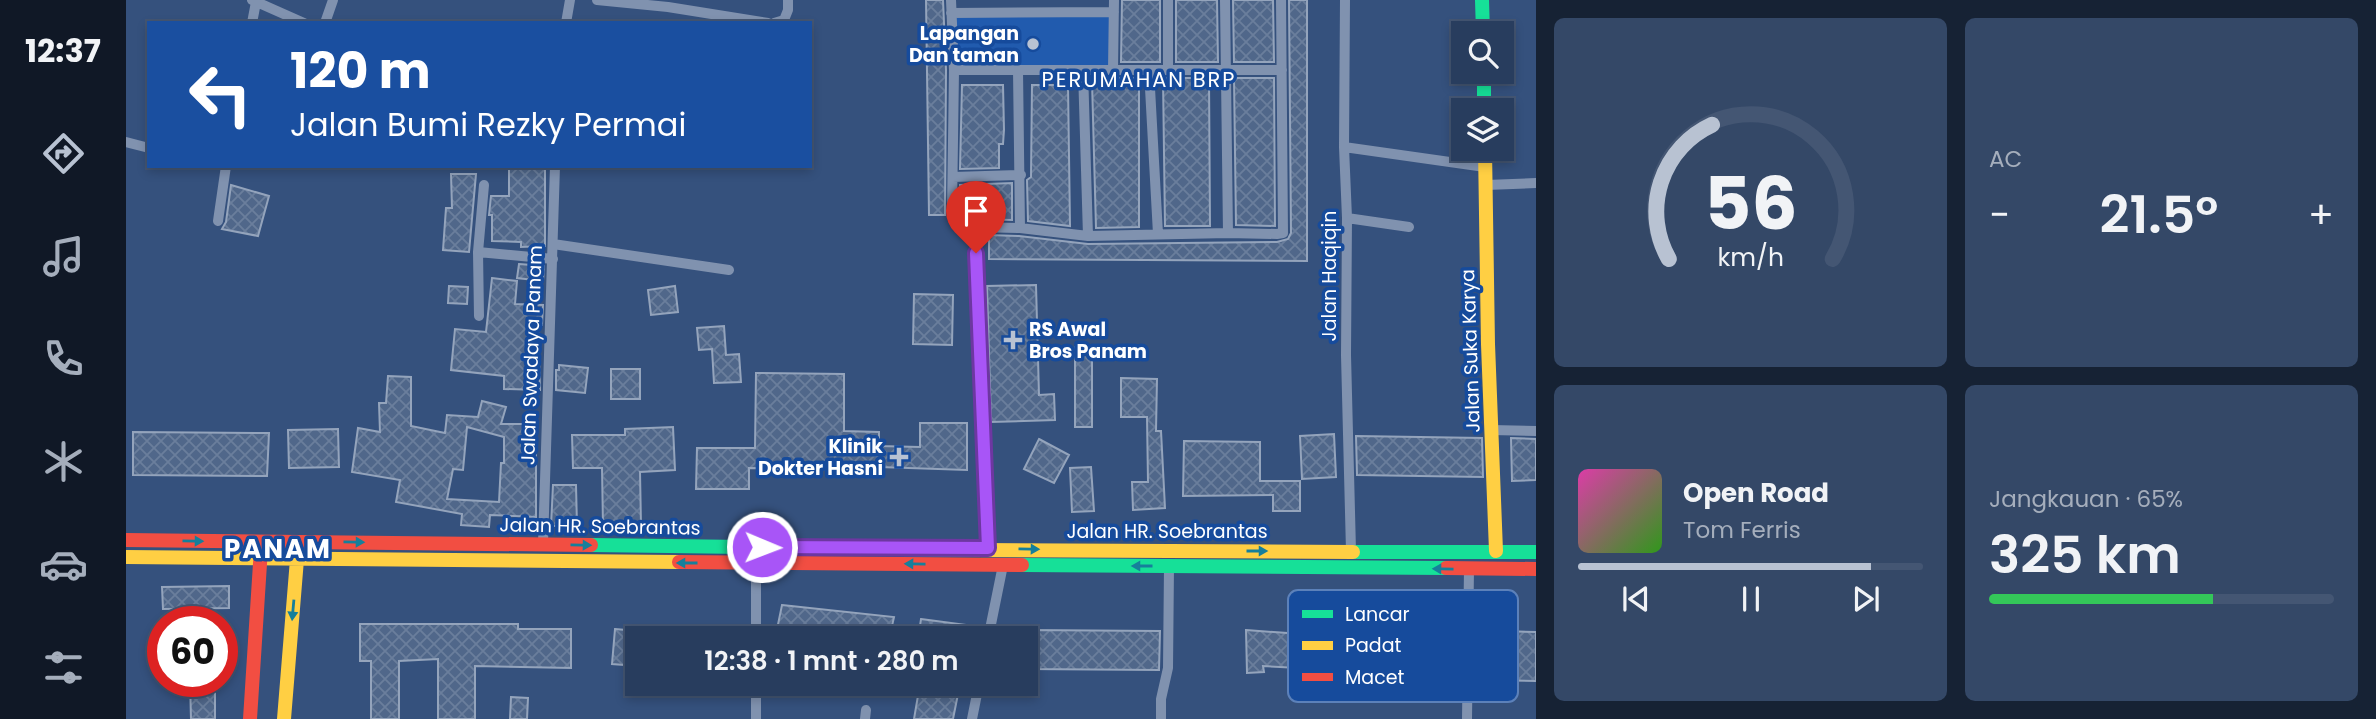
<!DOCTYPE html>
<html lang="id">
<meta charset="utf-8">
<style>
:root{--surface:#283d5e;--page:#344867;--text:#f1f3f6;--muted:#a5aebc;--line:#445673;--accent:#b8c2d2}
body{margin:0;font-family:Poppins,sans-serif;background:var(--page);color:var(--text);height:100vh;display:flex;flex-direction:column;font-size:26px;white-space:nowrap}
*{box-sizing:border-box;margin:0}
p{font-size:23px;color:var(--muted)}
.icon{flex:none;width:38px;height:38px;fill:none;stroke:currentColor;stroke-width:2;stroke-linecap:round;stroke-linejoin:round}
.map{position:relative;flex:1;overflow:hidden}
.side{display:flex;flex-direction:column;gap:18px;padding:18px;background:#162234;width:840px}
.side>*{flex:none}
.hud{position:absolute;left:21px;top:21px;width:665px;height:147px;border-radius:0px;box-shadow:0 4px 10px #0003,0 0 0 2px var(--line);background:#1a4fa0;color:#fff;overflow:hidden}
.buttons{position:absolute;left:1325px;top:21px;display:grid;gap:14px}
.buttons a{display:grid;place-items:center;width:63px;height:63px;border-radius:0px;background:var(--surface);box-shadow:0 4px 10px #0003,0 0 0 2px var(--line);font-size:35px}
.speed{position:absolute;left:21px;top:606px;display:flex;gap:14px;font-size:35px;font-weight:700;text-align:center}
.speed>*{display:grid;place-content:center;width:91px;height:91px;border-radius:50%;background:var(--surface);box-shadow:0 4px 10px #0003,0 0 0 2px var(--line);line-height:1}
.speed .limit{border:10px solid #d22;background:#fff;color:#111}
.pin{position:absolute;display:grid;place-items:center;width:60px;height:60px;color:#fff;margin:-72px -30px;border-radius:50% 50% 50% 0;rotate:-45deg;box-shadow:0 0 7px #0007}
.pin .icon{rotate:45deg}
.me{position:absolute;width:77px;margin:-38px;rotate:91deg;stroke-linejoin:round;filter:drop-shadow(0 0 5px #0008)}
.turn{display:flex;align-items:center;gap:24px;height:147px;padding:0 28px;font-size:32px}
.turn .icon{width:91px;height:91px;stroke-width:2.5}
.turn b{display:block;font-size:49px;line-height:60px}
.big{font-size:52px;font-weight:600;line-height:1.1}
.side .card{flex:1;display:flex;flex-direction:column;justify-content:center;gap:10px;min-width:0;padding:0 24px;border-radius:10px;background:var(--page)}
.side .dial{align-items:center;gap:0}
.dial svg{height:182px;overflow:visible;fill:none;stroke:var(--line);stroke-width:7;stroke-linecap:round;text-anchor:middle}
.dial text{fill:var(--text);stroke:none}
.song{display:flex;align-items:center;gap:21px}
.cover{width:84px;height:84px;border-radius:10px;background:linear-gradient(135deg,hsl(320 70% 55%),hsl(110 70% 35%))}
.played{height:7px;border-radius:4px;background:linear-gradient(90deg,var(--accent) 85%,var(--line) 85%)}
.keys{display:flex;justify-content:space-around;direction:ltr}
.heat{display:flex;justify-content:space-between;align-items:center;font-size:38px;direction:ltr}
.charge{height:10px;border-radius:5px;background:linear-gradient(90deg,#34c759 65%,var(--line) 0)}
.side .tiles{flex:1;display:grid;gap:18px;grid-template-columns:repeat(2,1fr)}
.trip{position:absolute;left:499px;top:626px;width:413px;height:70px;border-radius:0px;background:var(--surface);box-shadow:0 4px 10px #0003,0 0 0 2px var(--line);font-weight:600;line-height:70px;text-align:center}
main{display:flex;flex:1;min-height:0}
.menu{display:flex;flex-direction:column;width:126px;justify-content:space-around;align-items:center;background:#101826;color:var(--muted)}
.menu .icon{width:49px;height:49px}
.menu .active{color:var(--accent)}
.menu b{font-size:32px;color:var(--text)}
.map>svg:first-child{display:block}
.grass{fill:#215bae}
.building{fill:url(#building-cross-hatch);stroke:#94a4bc;stroke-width:2;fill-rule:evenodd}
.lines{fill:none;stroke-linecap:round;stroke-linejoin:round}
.street{stroke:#8092af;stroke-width:10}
.fast{stroke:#16e098;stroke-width:14}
.slow{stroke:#ffcf43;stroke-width:14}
.jam{stroke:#f24e42;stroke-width:14}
.oneway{fill:#167f9b}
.route-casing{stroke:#6d37a1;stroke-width:18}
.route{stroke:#a855f7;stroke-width:12}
.poi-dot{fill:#b8c2d2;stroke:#164b9c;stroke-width:2.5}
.labels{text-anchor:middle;stroke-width:7;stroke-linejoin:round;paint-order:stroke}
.poi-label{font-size:19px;font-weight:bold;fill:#fff;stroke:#164b9c;text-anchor:end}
.street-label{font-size:19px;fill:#fff;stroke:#164b9c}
.neighbourhood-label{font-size:21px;letter-spacing:2px;fill:#fff;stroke:#164b9c}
.district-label{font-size:26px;font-weight:bold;letter-spacing:2px;fill:#fff;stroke:#164b9c}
.key{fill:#164b9c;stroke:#5c81ba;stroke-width:2}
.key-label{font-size:19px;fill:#fff}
</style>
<main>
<nav class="menu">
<b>12:37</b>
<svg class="icon active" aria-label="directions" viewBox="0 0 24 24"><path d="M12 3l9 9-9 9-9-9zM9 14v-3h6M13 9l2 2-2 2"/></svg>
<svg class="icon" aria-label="music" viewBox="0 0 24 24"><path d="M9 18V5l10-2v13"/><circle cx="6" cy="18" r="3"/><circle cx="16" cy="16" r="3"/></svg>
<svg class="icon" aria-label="phone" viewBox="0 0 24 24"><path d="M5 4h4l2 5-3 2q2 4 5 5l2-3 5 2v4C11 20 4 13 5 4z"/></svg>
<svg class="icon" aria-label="climate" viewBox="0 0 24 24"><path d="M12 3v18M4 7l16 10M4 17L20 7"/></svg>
<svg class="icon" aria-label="car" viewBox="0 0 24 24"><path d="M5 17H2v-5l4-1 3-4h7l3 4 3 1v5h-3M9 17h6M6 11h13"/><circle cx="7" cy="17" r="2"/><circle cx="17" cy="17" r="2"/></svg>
<svg class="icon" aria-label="filters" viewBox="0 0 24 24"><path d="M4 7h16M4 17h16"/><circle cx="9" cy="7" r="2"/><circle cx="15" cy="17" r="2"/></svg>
</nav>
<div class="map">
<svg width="1410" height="719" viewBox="0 0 1410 719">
<defs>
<pattern id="building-cross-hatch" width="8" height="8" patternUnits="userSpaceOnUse" patternTransform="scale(1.75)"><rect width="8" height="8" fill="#50678a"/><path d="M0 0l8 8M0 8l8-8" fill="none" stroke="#6a7e9c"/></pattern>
</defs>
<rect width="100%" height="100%" fill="#35517d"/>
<path class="grass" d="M988,12L987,70H828L825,13Z"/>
<path class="building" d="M800,0H817L820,70L819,215H803Z
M996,0H1034V62H995Z
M1050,0H1091L1092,62H1050Z
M1107,0H1147L1148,62H1108Z
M1163,0H1181V261L863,259V235L893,236L962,244L1151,242L1162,239L1165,233Z
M992,78H1013V227L970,228L966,81H990Z
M1037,78H1083L1084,226H1039Z
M1108,78H1148L1149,226L1110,225Z
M836,85H877L878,130L877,144H873V168L834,169Z
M906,85H942L944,226L902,221L901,180L905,177Z
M383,166H419V246L395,247V242L366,241V215H363L365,196H383Z
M325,174H350L343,252L317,250L320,208H326Z
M886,183V220L850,219L836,215L834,208V185Z
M105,185L143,196L132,236L96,229L100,222Z
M393,264L418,266L417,281L391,278Z
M366,278L391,281L389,304L417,305L416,325H412L414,390L378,389V376L325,370L329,329L360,332Z
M910,285L913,395L928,394L929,420L865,422L861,286Z
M323,286L342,287L341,304L322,303Z
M549,286L552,312L525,315L522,290Z
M788,294L827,295L826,345L787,344Z
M598,326L600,355L613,354L615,382L588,383L586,349L573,350L571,328Z
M966,346V427H949V347Z
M433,365L462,368L459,393L430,390V370H433Z
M485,369H514V399H485Z
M630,373L718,374V431L753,432V446L794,447V423H841V470L753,467L752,470L623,468V489H570L571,448H629Z
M262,376L285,377V426L319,433L321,415L352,417L356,401L380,407L375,424H410V517L364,515L363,527L335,525L336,514L270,502L274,480L226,472L232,428L254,432L253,403H260ZM341,427L378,437V463H375L373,502L321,499L327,469L337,470Z
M995,378L1031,379L1030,431H1035L1039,508L1007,510L1006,482H1022L1021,417H995Z
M547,427L549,470L514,472L515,526H477L476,468H447L446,435H499V429Z
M212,429L213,467L163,468L162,430Z
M7,432L143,433L141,476L7,475Z
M1208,434L1210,477L1176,479L1174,436Z
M1230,436L1356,438L1357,477L1231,475Z
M1385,438L1410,439V480L1386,481Z
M913,439L943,455L928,483L898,469Z
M1058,441L1134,442V481H1174V511H1147V495L1057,496Z
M965,467L968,511L946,512L944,468Z
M427,485H450L451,526H425Z
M103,586V608L37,609L36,587Z
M1355,595H1376L1377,631L1410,632V681L1349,680L1352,632H1350V613H1355Z
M656,605L768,617L763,639H649Z
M795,619L856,627L854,639H792Z
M234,624H392V629H445V668L349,666V719H312V659L273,661V719H245V661H234Z
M489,629L511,631V666L486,664Z
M900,630L1034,631L1033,670L900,669Z
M1120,630L1175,634L1172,668L1137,666L1138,672L1121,673Z
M64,681H89V719H65Z
M794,684H834L827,719H788Z
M385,697L402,698L401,719H384Z"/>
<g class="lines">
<path class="street" d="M126,0L178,23
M471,0L542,7L642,23
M825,0L828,70L826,210L831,222L849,227L894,228L962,236L1102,233L1151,234L1157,233L1155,0
M1042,0V70
M1099,0L1102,233
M1219,0L1218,147L1221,218L1220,355L1225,551
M825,13L988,12
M126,23L130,2
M199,23L207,0
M440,23L444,0
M648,23L658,20L662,10V0
M828,70H1156
M892,70L894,228
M957,70L962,236
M987,70L988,0
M1023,70L1032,234
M0,142L23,148
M1218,147L1359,167
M827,177L895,175
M1360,185L1410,183
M1221,218L1283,227
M92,221L100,166
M849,227L862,548
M427,244L603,270
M352,252L427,259
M353,316L352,252L358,185
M1365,430L1410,431
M417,544L429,166
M630,639V563
M862,639L877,565
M630,684V719
M739,719L740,710
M846,719L853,684
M1035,719V699L1042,668L1043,566
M1341,719L1343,569"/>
<path class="fast" d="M1356,0L1357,33
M1358,72V110
M465,545L851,550
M1227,552H1410
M896,565L1320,568"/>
<path class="slow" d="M1359,149L1362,344L1370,551
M851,550L1227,552
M0,557L553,562
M158,719L172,547"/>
<path class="jam" d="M0,540L465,545
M553,562L896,565
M1320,568L1410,569
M124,719L135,548"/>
</g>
<defs><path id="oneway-solid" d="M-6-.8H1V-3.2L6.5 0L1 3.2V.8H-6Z" transform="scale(1.75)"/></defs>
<g class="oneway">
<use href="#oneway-solid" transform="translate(67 541) rotate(1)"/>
<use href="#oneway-solid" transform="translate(228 542) rotate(1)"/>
<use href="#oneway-solid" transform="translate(455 545) rotate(1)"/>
<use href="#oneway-solid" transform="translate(903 549) rotate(1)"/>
<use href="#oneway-solid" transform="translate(1131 551)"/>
<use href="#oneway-solid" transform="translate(561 563) rotate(-180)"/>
<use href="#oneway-solid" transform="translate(789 564) rotate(-179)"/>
<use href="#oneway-solid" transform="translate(1016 566) rotate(-180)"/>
<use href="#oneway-solid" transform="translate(1317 569) rotate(-179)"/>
<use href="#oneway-solid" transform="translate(167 610) rotate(95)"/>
</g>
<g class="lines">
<defs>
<path id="route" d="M636,547L862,548L850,253"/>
</defs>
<use href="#route" class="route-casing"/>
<use href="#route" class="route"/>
</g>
<g class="poi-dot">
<circle cx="907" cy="44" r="7"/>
<path d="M883.5 329.5h7v7h7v7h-7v7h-7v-7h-7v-7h7z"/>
<path d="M769.5 446.5h7v7h7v7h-7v7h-7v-7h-7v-7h7z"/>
</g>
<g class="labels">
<g class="poi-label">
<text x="893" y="40">Lapangan<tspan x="893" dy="22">Dan taman</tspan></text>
<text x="903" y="336" text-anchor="start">RS Awal<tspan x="903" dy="22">Bros Panam</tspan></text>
<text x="757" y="453">Klinik<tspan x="757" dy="22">Dokter Hasni</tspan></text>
</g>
<g class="street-label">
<text transform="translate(1203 276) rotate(-90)" y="7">Jalan Haqiqin</text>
<text transform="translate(1344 351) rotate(-92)" y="7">Jalan Suka Karya</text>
<text transform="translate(405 355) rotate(-88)" y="7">Jalan Swadaya Panam</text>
<text transform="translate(474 526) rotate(1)" y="7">Jalan HR. Soebrantas</text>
<text x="1041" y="538">Jalan HR. Soebrantas</text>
</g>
<g class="neighbourhood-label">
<text x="1013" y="87">PERUMAHAN BRP</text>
</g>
<g class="district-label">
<text x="152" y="558">PANAM</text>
</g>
</g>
<rect x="1162" y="590" width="230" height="112" rx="10" class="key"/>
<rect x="1176" y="610" width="31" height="8" fill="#16e098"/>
<rect x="1176" y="641" width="31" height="9" fill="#ffcf43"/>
<rect x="1176" y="673" width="31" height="8" fill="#f24e42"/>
<g class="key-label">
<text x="1219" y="621">Lancar</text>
<text x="1219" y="652">Padat</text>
<text x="1219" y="684">Macet</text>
</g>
</svg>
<div class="buttons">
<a><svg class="icon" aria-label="search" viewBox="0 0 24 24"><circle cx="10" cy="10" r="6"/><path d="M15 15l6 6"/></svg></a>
<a><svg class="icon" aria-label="layers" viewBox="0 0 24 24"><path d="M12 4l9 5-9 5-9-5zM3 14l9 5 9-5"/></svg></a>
</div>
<div class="speed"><div class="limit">60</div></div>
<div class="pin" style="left:850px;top:253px;background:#d93025"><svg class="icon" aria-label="arrive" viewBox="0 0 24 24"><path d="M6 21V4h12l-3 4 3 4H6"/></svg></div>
<svg class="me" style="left:636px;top:547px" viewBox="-20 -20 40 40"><circle r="17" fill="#a855f7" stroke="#fff" stroke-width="3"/><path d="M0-11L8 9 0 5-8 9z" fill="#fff"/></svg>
<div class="trip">12:38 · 1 mnt · 280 m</div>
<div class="hud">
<div class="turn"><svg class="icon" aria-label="left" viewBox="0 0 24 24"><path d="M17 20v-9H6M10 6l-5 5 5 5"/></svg><div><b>120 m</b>Jalan Bumi Rezky Permai</div></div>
</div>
</div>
<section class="side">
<div class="tiles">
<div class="card dial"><svg viewBox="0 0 100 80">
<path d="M14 69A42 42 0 1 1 86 69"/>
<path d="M14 69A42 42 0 0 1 33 10" stroke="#b8c2d2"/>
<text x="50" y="56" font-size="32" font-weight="700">56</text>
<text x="50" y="72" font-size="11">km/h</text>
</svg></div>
<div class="card"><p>AC</p>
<div class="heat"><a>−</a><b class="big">21.5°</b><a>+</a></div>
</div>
<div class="card">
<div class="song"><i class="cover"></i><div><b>Open Road</b><p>Tom Ferris</p></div></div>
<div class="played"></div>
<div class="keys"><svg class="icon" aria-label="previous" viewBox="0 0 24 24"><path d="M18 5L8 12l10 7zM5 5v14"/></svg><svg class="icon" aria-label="pause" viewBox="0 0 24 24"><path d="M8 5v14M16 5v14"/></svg><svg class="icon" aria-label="next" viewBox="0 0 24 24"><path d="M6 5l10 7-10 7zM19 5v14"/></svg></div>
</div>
<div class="card"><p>Jangkauan · 65%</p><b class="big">325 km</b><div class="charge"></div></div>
</div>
</section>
</main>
